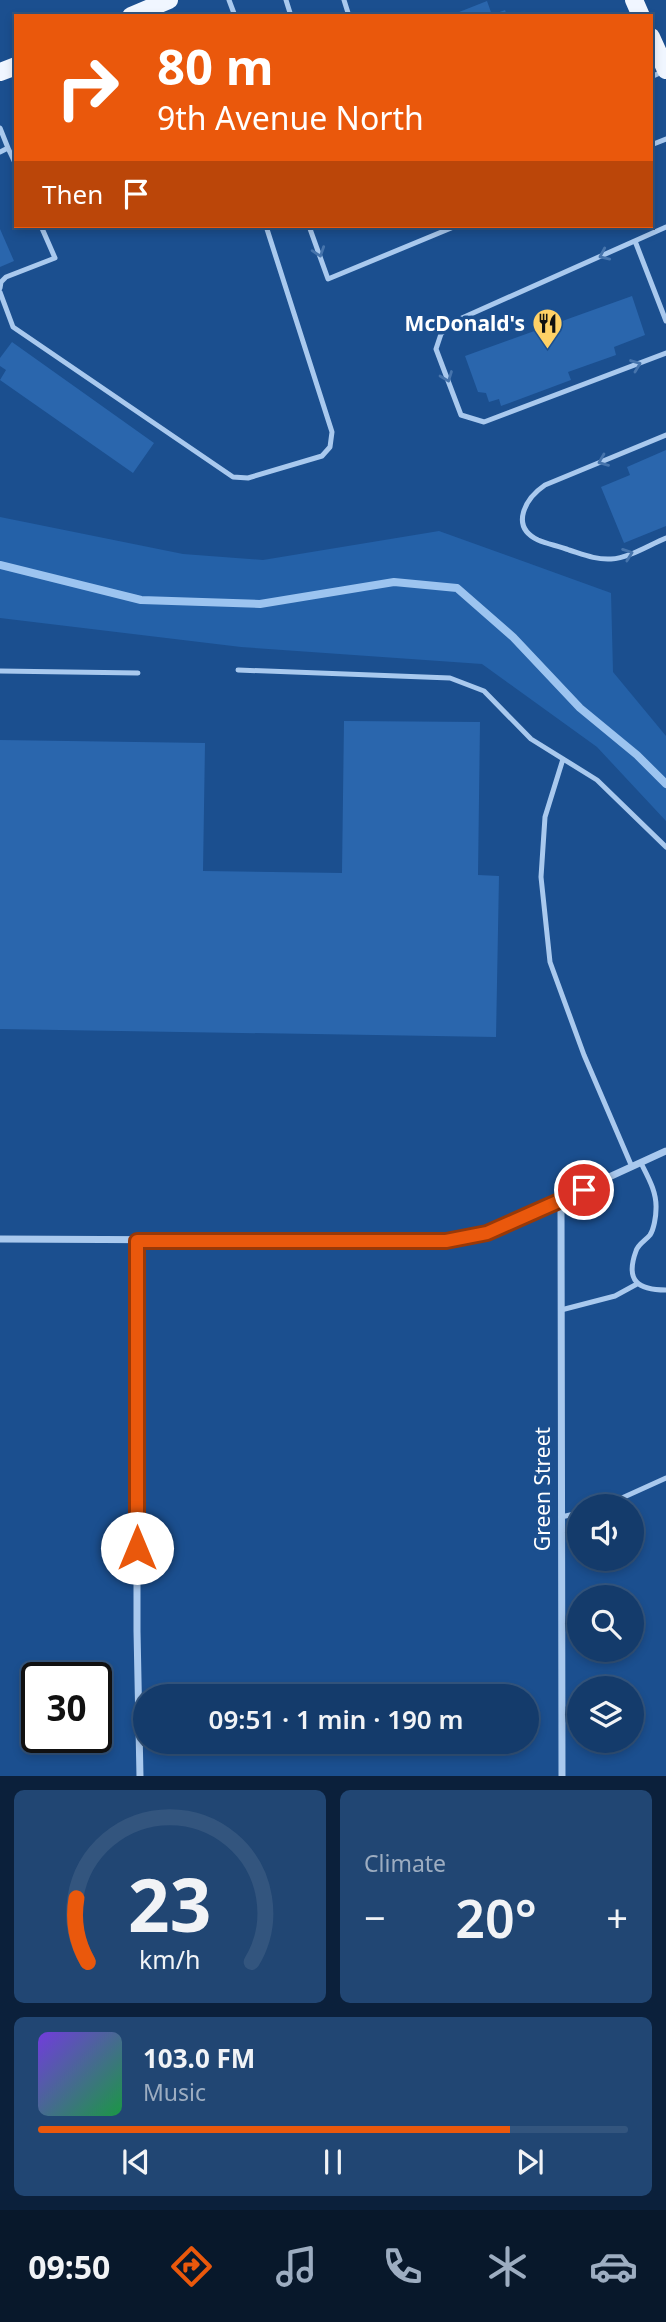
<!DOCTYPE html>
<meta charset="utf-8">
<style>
:root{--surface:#143b6b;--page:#214673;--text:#f1f3f6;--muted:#9dadc1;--line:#33557e;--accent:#ea580c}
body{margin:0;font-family:"Noto Sans",sans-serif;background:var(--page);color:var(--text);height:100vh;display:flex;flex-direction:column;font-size:26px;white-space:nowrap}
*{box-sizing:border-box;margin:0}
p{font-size:23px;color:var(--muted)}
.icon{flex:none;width:38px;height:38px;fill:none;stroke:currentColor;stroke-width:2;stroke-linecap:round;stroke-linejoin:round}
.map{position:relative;height:1776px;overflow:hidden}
.details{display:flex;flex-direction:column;gap:14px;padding:14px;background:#0b203b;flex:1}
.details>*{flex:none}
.top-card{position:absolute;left:14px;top:14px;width:639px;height:214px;border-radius:0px;box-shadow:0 4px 10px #0003,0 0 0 2px var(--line);background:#ea580c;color:#fff;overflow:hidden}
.buttons{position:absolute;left:567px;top:1494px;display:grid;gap:14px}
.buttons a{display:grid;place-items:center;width:77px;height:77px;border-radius:50%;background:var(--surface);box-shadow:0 4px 10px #0003,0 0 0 2px var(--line);font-size:35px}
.speed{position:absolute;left:21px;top:1662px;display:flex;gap:14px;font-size:35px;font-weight:700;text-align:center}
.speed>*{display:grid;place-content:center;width:91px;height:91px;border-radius:50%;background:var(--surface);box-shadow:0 4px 10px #0003,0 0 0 2px var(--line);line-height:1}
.speed .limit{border:4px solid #111;border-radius:10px;background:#fff;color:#111}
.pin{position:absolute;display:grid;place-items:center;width:60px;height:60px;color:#fff;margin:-30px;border:4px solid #fff;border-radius:50%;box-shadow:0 2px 7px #0007}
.me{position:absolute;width:77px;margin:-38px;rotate:0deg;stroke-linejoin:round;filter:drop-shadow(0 0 5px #0008)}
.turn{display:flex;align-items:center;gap:24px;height:147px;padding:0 28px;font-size:32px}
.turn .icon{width:91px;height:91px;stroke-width:2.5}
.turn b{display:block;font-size:49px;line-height:60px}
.then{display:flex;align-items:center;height:66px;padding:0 28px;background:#0003;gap:14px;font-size:26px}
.big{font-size:52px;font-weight:600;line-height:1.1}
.details .card{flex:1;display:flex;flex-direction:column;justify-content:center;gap:10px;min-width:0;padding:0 24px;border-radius:10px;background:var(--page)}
.details .dial{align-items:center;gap:0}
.dial svg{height:182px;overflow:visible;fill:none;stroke:var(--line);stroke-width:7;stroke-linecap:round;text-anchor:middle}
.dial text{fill:var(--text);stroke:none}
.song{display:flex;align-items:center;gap:21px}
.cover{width:84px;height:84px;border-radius:10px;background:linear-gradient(135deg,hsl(260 70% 55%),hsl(140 70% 35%))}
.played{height:7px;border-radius:4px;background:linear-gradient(90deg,var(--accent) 80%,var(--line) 80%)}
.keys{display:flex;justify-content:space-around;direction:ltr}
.heat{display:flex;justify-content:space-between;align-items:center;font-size:38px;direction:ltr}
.details .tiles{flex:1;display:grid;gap:14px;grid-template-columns:1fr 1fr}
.card:last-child{grid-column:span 2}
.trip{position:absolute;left:133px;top:1684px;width:406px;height:70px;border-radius:35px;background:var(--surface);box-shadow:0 4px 10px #0003,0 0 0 2px var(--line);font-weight:600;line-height:70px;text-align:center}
.dock{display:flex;height:112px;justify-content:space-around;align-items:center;background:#08182b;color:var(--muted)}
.dock .icon{width:49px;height:49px}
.dock .on{color:var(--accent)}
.dock b{font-size:32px;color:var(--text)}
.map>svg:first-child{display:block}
.green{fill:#2461a8}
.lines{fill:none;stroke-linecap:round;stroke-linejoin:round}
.stream{stroke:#9cc4f0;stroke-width:8}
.building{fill:#2a66ad}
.service{stroke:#a9c9ee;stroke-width:5}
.minor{stroke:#a9c9ee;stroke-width:7}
.primary{stroke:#f0f6ff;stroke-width:18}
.oneway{stroke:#4674ac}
.route-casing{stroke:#983908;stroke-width:18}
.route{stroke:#ea580c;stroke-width:12}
.labels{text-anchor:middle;stroke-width:7;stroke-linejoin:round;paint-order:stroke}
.poi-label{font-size:21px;font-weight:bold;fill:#fff;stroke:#1b4f8f;text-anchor:end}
.street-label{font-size:21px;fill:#fff;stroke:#1b4f8f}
</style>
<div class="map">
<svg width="666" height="1776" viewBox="0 0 666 1776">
<rect width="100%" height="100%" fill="#1b4f8f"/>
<path class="green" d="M0,517L183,554L263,560L439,531L611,593L613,672L666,736V821L597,747L482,664L241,647L0,618Z"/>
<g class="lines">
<path class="stream" d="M0,565L141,600L260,604L394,582L457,588L513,637L580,708L637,755L666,784"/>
</g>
<path class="building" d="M487,1L492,15L505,10L507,16H449Z
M0,229L14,261L0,267Z
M632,296L645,335L614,347L616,355L568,372L571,380L501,406L499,399L489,402L486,393L478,392L465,356Z
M12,342L154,443L133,473L0,380L6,370L0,366V358Z
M666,450V526L624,543L601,487L630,475L627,467Z
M344,721L480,722L478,875L499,876L496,1037L0,1029V740L205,743L203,871L342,873Z"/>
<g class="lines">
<path class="service" d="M229,0L235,16
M286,0L291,16
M344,0L349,16
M651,77L664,71
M0,128L8,148L0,152
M651,145L666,139
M8,148L16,165
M309,226L328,279L456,226
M666,227L453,322L441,334L436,349L461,415L484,422L666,353
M635,241L666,321
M0,288L1,282L6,277L55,258L41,226
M0,292L13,327L233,477L248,478L322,456L330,447L332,432L266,226
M666,435L545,485C526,498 509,526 538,540C547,544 559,546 569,550C582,554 596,560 611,559C629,558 649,545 666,538
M238,670L450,678L484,691L531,739L597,780L666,847
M0,671L138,673
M563,759L545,817L541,877L550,962L584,1055L632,1167
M641,1163C648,1177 657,1192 656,1209C656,1216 654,1229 650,1235C646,1240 638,1244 636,1251C625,1281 638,1290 666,1290
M561,1310L615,1296L637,1284
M602,1507L666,1478
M561,1517L579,1513"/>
<path class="minor" d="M561,1201L562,1776
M0,1239L446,1241L487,1233L666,1151
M137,1241V1631L140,1776"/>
<path class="primary" d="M634,0L641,16
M131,16L169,0
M651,37L666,70
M0,72L16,66"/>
</g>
<defs><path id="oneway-chevron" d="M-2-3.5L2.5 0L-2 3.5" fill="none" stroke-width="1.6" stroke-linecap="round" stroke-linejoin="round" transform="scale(1.75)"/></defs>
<g class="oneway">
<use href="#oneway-chevron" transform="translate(319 252) rotate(71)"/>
<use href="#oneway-chevron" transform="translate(604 255) rotate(156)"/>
<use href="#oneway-chevron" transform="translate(636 365) rotate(-21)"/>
<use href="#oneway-chevron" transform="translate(447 377) rotate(69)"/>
<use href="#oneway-chevron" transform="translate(603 461) rotate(158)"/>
<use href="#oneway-chevron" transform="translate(628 554) rotate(-20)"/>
</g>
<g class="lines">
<defs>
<path id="route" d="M137,1548V1241H446L487,1233L584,1190"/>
</defs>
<use href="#route" class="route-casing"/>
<use href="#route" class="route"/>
</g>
<defs>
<symbol id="restaurant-pin" viewBox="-11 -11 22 30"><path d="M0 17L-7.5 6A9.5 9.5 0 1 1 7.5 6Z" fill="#ffd166" stroke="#1b4f8f"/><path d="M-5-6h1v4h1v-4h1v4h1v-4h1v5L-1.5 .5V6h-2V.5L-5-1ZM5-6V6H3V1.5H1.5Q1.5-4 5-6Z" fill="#111"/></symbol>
</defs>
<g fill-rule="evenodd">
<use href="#restaurant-pin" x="530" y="306" width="35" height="47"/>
</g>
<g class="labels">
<g class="poi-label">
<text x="525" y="331">McDonald's</text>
</g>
<g class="street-label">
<text transform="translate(543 1489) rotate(-90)" y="7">Green Street</text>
</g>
</g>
</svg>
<div class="buttons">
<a><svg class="icon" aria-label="sound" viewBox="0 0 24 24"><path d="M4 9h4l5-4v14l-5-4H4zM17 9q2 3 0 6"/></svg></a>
<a><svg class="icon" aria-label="search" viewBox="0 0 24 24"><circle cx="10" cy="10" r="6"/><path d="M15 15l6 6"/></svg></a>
<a><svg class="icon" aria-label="layers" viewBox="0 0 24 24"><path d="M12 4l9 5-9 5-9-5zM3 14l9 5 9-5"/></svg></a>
</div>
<div class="speed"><div class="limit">30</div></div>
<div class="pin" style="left:584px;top:1190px;background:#d93025"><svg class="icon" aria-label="arrive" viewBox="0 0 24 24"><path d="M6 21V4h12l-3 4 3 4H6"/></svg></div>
<svg class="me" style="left:137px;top:1548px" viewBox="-20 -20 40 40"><circle r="19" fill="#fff"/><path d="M0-13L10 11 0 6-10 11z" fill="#ea580c"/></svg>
<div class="trip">09:51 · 1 min · 190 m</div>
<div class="top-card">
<div class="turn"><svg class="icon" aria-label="right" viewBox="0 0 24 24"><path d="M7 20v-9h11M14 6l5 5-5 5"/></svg><div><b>80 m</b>9th Avenue North</div></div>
<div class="then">Then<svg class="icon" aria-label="arrive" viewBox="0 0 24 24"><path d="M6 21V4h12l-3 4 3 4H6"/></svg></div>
</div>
</div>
<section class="details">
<div class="tiles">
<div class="card dial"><svg viewBox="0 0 100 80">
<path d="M14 69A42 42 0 1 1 86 69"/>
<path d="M14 69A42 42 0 0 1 9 41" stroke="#ea580c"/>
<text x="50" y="56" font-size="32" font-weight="700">23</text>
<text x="50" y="72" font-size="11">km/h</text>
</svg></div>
<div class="card"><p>Climate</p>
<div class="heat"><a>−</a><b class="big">20°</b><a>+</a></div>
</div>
<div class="card">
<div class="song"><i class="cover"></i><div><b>103.0 FM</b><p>Music</p></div></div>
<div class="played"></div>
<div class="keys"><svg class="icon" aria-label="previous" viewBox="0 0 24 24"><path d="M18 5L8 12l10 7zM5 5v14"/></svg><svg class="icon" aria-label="pause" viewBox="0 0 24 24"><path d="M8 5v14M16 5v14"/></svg><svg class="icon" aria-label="next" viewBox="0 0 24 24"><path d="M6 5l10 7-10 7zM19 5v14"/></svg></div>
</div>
</div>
</section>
<nav class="dock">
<b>09:50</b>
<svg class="icon on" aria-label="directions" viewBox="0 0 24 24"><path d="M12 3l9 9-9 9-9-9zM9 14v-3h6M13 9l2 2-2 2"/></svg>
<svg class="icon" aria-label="music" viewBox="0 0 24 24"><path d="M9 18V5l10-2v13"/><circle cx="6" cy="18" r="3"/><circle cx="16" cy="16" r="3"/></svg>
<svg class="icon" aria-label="phone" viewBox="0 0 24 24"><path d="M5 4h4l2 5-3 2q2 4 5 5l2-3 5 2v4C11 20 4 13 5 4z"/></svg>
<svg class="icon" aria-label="climate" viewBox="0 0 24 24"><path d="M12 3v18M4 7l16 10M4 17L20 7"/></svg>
<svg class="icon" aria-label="car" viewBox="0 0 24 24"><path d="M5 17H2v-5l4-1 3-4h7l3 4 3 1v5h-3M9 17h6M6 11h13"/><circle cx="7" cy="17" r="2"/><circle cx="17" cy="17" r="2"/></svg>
</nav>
